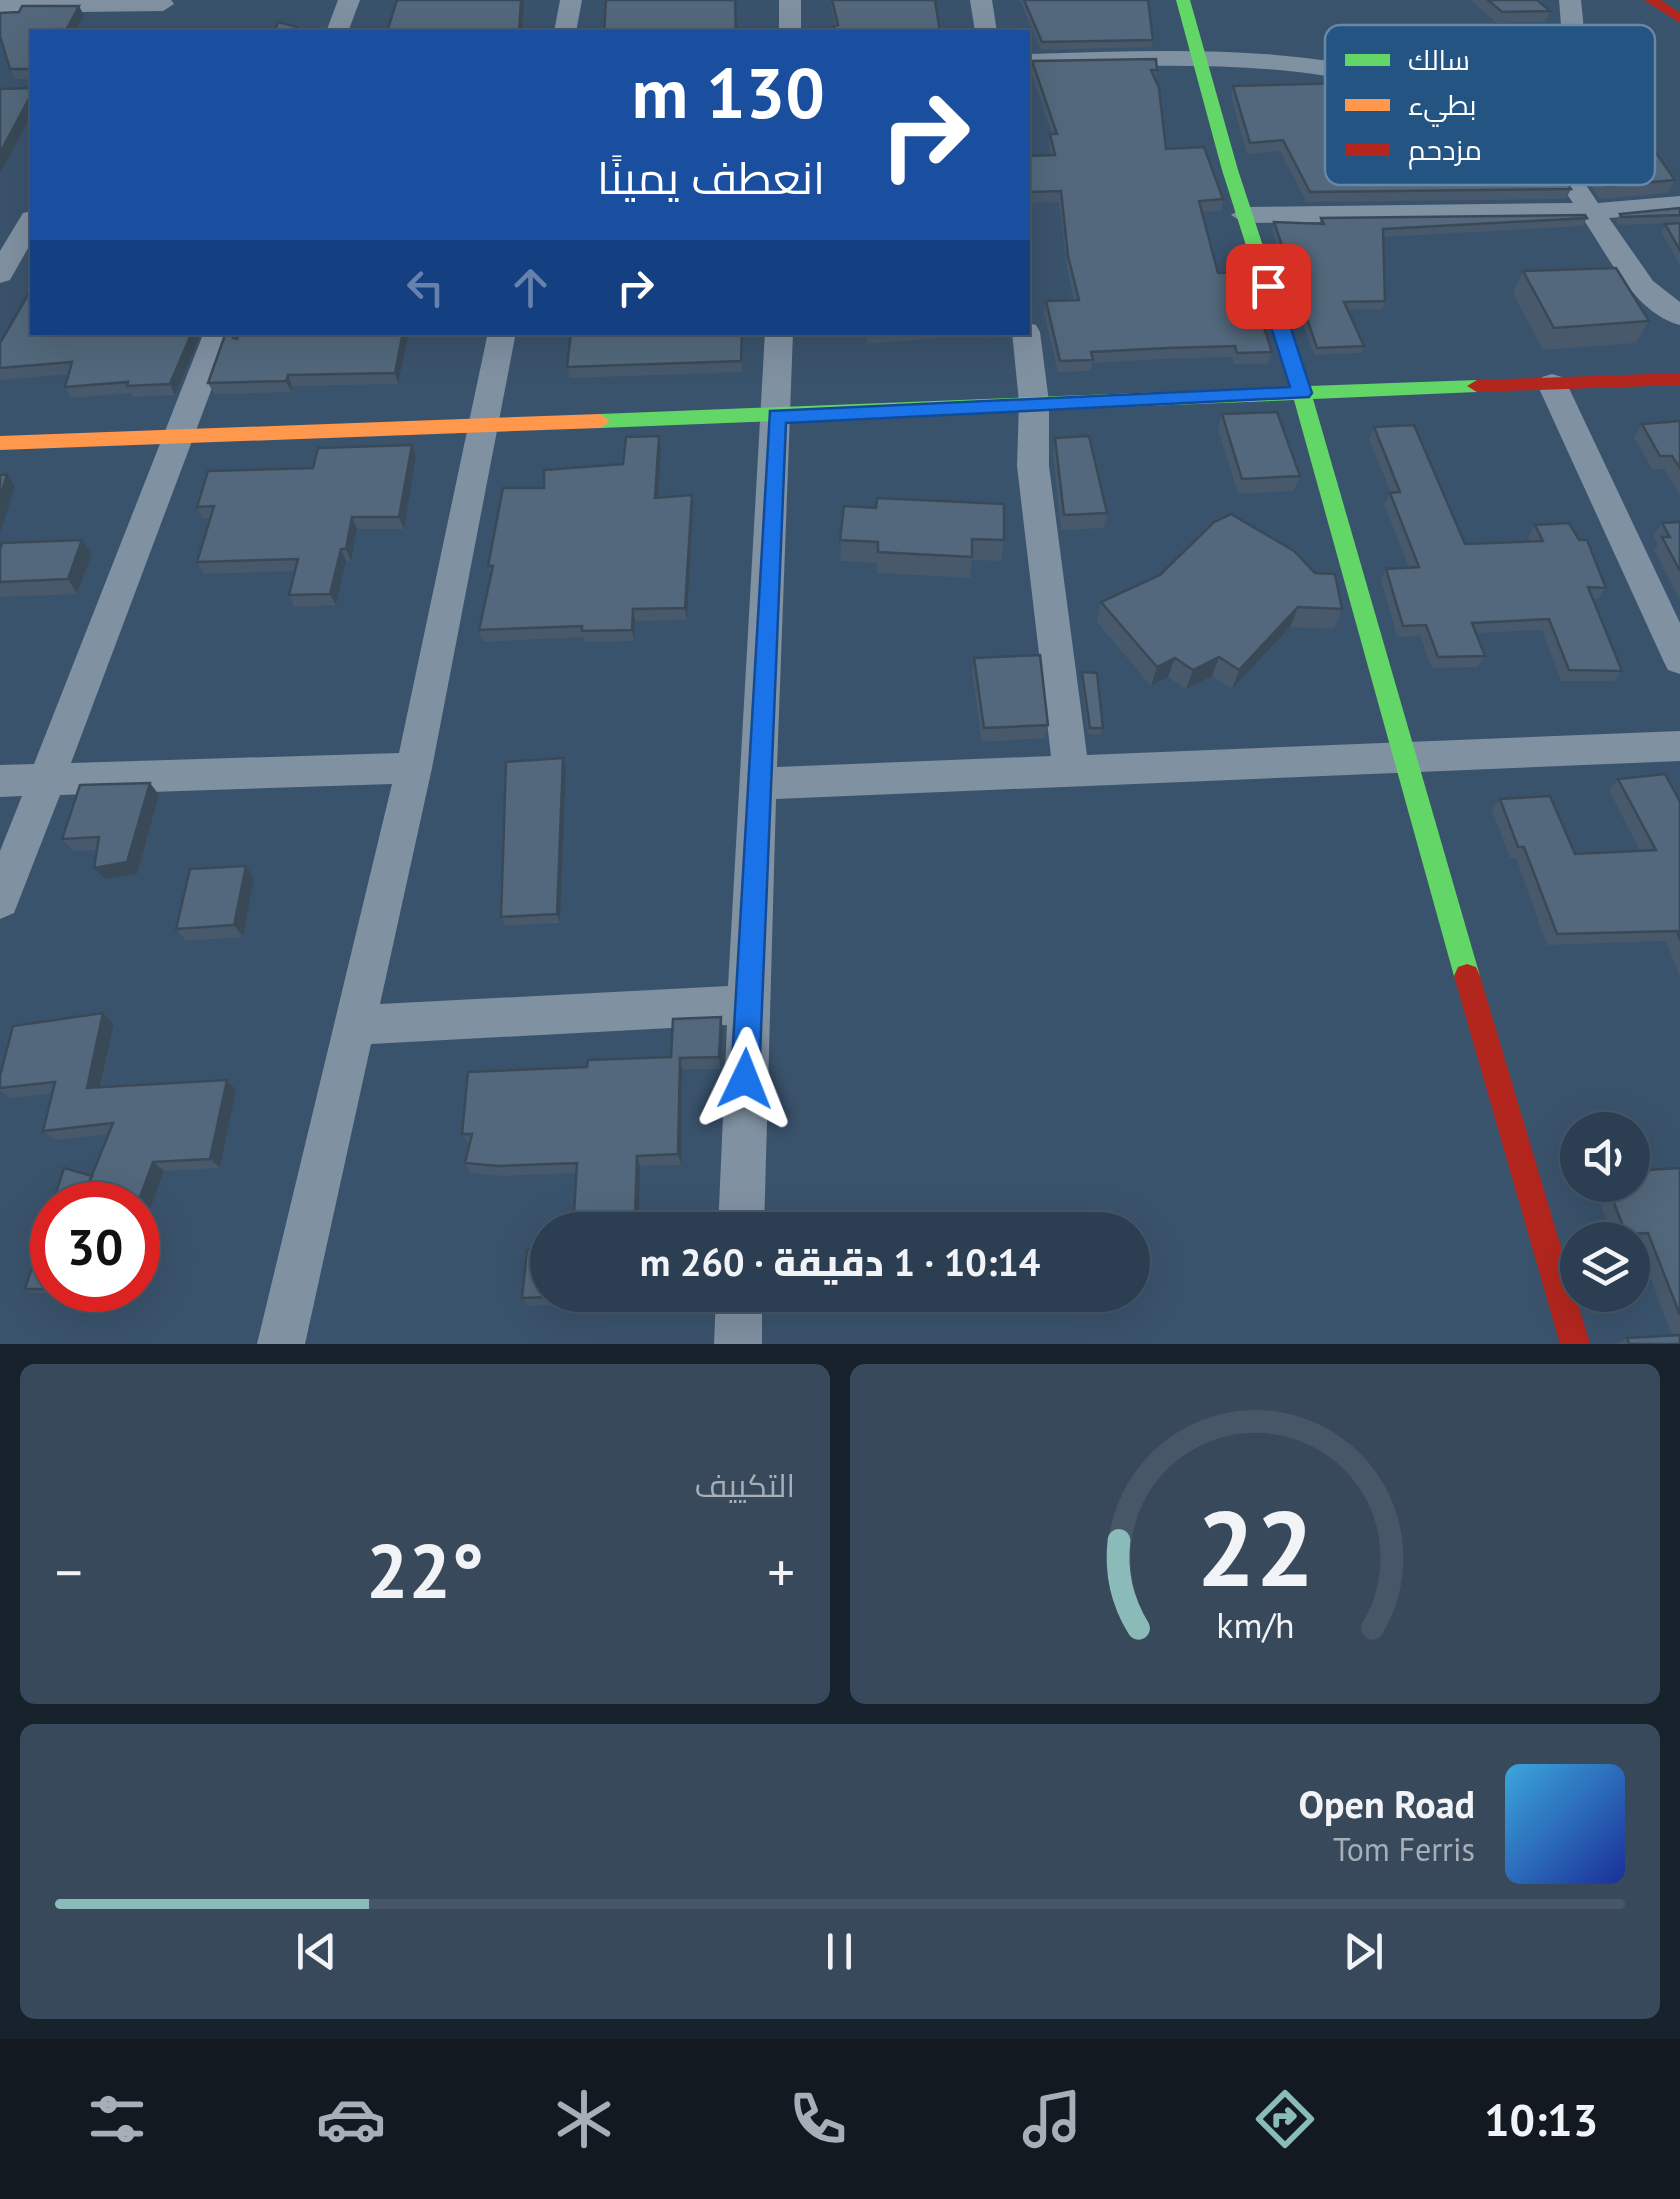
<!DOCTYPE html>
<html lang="ar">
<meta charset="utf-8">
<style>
:root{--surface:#2c3e51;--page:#38495b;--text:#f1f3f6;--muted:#a6aeb7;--line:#485768;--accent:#8bbbb9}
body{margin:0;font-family:"PT Sans",Cairo,sans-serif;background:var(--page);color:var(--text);direction:rtl;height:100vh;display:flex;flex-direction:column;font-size:38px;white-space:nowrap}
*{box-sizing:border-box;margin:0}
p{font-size:32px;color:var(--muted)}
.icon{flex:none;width:55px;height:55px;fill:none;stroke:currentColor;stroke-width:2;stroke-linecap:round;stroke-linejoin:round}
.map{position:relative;height:1344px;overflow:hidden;direction:ltr}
.panel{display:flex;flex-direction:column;gap:20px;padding:20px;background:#18222d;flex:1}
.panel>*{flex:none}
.guide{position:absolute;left:30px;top:30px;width:1000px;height:305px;border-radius:0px;box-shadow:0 10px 40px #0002,0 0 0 2px var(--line);direction:rtl;background:#1a4fa0;color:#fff;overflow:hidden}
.fabs{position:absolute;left:1560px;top:1112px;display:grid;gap:20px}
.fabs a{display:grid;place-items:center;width:90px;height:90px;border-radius:50%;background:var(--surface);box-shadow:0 10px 40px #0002,0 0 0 2px var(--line);font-size:50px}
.speed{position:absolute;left:30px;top:1182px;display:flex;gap:20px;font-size:50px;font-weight:700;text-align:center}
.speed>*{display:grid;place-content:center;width:130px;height:130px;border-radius:50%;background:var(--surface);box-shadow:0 10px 40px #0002,0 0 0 2px var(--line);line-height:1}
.speed .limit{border:15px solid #d22;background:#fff;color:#111}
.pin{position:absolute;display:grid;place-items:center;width:85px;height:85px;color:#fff;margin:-42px;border-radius:20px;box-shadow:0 5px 15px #0006}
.me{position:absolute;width:110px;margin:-55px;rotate:2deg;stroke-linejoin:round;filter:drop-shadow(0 0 8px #0008)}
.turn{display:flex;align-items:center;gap:35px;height:210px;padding:0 40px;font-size:45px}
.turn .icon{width:130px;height:130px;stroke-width:2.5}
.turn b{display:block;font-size:70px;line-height:85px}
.lanes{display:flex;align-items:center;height:95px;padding:0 40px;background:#0003;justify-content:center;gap:50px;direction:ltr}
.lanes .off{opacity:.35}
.big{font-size:75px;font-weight:800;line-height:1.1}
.panel .tile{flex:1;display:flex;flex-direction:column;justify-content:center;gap:15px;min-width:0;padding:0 35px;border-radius:15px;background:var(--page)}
.panel .dial{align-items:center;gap:0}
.dial svg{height:260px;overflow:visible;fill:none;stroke:var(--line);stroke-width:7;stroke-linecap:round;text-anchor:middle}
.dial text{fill:var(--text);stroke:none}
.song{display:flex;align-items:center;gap:30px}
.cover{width:120px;height:120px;border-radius:15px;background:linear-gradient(135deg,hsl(200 70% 55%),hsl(230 70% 35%))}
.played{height:10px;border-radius:5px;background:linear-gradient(90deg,var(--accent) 20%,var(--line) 20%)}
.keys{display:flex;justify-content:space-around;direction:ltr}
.heat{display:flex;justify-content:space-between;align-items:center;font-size:55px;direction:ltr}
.panel .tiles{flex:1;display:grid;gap:20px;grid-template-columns:1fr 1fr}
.tile:last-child{grid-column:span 2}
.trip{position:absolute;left:530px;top:1212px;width:620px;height:100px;border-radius:50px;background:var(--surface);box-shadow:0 10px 40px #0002,0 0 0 2px var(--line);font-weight:800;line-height:100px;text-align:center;direction:rtl}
.menu{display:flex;height:160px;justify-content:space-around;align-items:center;background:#121920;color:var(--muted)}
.menu .icon{width:70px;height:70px}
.menu .selected{color:var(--accent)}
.menu b{font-size:45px;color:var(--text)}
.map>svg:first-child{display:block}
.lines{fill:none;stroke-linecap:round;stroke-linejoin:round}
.street{fill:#8091a2;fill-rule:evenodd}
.fast{fill:#63d668;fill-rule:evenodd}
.slow{fill:#ff974d;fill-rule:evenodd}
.jam{fill:#b3261e;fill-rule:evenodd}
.wall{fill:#47596b}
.shaded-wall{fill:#3a4957}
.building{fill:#53687c;stroke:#3a4957;stroke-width:2.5}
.route{fill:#1a73e8;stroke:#114b97;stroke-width:2.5}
.key{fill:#245482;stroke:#6687a8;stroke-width:2.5}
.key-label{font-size:28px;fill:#fff}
</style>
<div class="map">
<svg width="1680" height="1344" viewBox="0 0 1680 1344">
<rect width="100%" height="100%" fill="#3a536c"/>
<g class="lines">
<path class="street" d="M0,0H171L174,4L163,11L0,13Z
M338,0H360L348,32H326Z
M560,0H582L576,32H554Z
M779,0H801V32H779Z
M970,0H992L997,32H975Z
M1559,0H1581C1587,54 1589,102 1563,151L1598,203L1680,196V212L1609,218L1653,281L1680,302V325C1634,313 1608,255 1583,219L1244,223L1231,215L1244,207L1573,203C1563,189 1554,172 1543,159C1531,146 1506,138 1490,129C1344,52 1187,66 1028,68V54C1176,50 1337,40 1476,103C1499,113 1522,126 1545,138C1567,95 1563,47 1559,0Z
M32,211V241L10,280L0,283V251L23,213Z
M1028,323L1036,325L1040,332L1049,402V466L1087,755L1680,731V761L776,799L764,1230H718L727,1025L371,1044L305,1344H257L392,784L60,795L14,913L0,919V851L22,796L0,797V765L34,764L204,332H233L71,763L399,753L488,332H516L432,768L380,1004L728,986L765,332H793L777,767L1051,756L1017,466L1019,402L1012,332H1028Z
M1552,374L1562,377L1567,384L1680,623V674L1668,670L1663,660L1537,384L1542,377Z
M716,1295H762V1344H714Z"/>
<path class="fast" d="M1176,0H1190L1238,170L1309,386L1477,380L1487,386L1477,392L1313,399L1480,976L1476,985L1467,988L1458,985L1454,976L1294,400L600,428L590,421L600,414L1291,387L1222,170Z"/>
<path class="slow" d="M600,414L610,421L600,428L0,450V436Z"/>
<path class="jam" d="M1644,0H1661L1680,13V23Z
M1680,373V385L1477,392L1467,386L1477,380Z
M1467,964L1476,967L1480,976L1590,1344H1560L1454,976L1458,967Z"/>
</g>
<path class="wall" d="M830,0H935L835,26Z
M1020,0H1148L1153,40L1151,47L1041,50Z
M1470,0H1537L1550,11L1545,22L1497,23Z
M22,6H79L84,16L75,32H32V113L0,174V89L30,88V79H15L10,69L0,36V13L19,12Z
M1032,61L1157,70L1155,80L1166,149L1223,199L1221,211L1202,212L1218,273L1272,352L1268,364H1234L1232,357L1165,359L1092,363L1091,371L1058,372L1044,313L1046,301L1074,300L1067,267L1059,202L1028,203V156L1051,155L1049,146L1050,134H1052L1031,72Z
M1233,86L1417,135L1520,158L1571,189L1566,199L1306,202L1280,151L1247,154L1231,96Z
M1584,153L1675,180L1668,193L1600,199L1578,166Z
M1680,208V223L1618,225L1616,221L1620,214Z
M1321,218H1587L1583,226L1383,237L1385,301L1382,309L1348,310L1364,346L1361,353L1314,355L1272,230L1274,222L1319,224Z
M1680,223V265L1661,232L1665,224Z
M1523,271L1649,321L1636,343L1543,350L1513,293Z
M32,332H202L175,395L133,397L131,393L71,398L65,387L69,374L0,380V343Z
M226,332H409L398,384L292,386L291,392L214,394L208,383Z
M571,332H743L742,372L570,378L567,367Z
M866,332H945V337L868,344Z
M1222,414L1300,476L1294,491L1238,494L1218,429Z
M1680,421V494L1664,469H1652L1634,437L1642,424Z
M1374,427L1465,544L1531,542L1528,537L1535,525L1606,588L1598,599H1593L1622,671L1614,681H1561L1542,630L1476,633L1485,656L1478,667L1432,668L1420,636L1397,637L1381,580L1386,569L1409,568L1384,504L1391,493L1369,439Z
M659,436L661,448L657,498L693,507L687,620L635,621L634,641L585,642L583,637L483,642L479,630L491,576L488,566Z
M1055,438L1107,513L1104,528L1061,530L1053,453Z
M412,445L416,457L404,529H357L351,561H346L336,605L294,607L289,595L295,571L204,574L197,562L210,518L203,519L197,507L313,468Z
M844,506L1004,540L1001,561L972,560L970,578L877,573V563L840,561Z
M1680,522V600L1654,550L1658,544L1653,535L1662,523Z
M82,540L92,554L77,594L0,597V549Z
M1101,602L1342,609L1334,629L1290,627L1232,689L1212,676L1186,689L1168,677L1151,686L1097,622Z
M974,658L1048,725L1045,738L982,742L972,672Z
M1082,672L1103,728L1101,735L1088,734L1081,680Z
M566,768L560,923L505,926L501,917Z
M1618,779L1680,802V977L1666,941L1547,945L1516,858H1510L1492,810L1500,799L1575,854L1640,851L1609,790Z
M150,783L159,795L137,874L105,879L94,868L97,850L73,851L62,839Z
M246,866L254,878L243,937L186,941L176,929Z
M103,1013L114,1024L101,1087L227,1080L236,1090L220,1168L164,1171L150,1209L138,1208V1205H109L96,1204L93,1202L92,1205H52V1290H66L65,1292L32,1293L25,1289L64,1168L92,1176L109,1134L56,1140L43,1131L52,1093L10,1098L0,1091V1076L13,1026Z
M721,1017L723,1029L721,1069H682L681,1165L640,1166L639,1224H629V1230H573L577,1173L504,1176L471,1173L465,1163L469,1145L462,1134L587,1067L671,1057Z
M1680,1168V1344H1615L1627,1338L1672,1335L1636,1240H1614L1593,1185H1632Z
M548,1295H626V1302L528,1306L522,1298Z"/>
<path class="shaded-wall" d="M521,0H524L522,32H519Z
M79,6L84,16L75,32H65Z
M32,93V113L0,174V153Z
M192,332H202L175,395L170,384Z
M403,332H409L398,384L395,373Z
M288,375L292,386L291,392L286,381Z
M659,436L661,448L657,510L655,498Z
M412,445L416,457L404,529L399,517Z
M7,474L15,486L0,533V498Z
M692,495L693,507L687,620L685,608Z
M352,517L357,529L351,561L346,549Z
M82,540L92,554L77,594L68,579Z
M341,549L346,561L336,605L330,594Z
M1298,607L1290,627L1232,689L1239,670Z
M633,609L635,621L634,641L632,630Z
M1219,657L1212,676L1186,689L1193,670Z
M1175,658L1168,677L1151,686L1157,667Z
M563,758L566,768L560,923L557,914Z
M150,783L159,795L137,874L105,879L94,868Z
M246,866L254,878L243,937L234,925Z
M103,1013L114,1024L98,1097L87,1088Z
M721,1017L723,1029L721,1069L719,1057Z
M680,1058L682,1069L681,1165L678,1154Z
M227,1080L236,1090L220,1168L210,1159Z
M637,1156L640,1166L639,1224L635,1214Z
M153,1162L164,1171L150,1209L139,1200Z
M87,1197L93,1202L92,1205H84Z
M625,1215L629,1224V1230H624Z"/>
<path class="building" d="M397,0H521L519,32H387Z
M606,0H735L736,32H604Z
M832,0H935L940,32H835L834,26L838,25Z
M1024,0H1148L1153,40L1042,42Z
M1488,0H1537L1550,11L1502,12Z
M22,6H79L65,32H32V93L0,153V89L30,88V69H10L0,36V13L19,12Z
M278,22L297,27L295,32H274Z
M1156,59L1157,70H1151L1159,88L1166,149L1204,147L1223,199L1199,201L1218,273L1246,272L1272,352L1237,353L1235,346L1168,348L1091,352L1093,360L1060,361L1046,301L1079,300L1068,256L1061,191L1028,192V156L1055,155L1050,134H1057L1032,61Z
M1383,82L1417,135L1502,130L1520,158L1549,156L1571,189L1310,192L1283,140L1250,143L1233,86Z
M1654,150L1675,180L1606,186L1584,153Z
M1680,208V215L1622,217L1620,214Z
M1585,215L1587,218L1383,229L1385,301L1344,302L1364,346L1317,348L1274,222L1324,224L1321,218Z
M1680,223V250L1665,224Z
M1616,268L1649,321L1554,328L1523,271Z
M32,288V332H192L170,384L127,386L128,382L65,387L72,362L0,368V343Z
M226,332H234L233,338L237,339L240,332H403L395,373L288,375L286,381L208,383Z
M571,332H742L741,361L567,367Z
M1277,412L1300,476L1242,479L1222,414Z
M1680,421V468L1672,456H1660L1642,424Z
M1414,425L1465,544L1543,541L1535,525L1569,523L1579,540H1587L1606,588L1588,587L1622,671L1569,670L1549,619L1472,623L1485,656L1438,657L1426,625L1403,626L1386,569L1419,567L1390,493L1400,492L1374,427Z
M659,436L655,498L692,495L685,608L633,609L632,630L582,631V626L479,630L493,566H488L503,488H544V470L623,464L626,437Z
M1089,436L1107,513L1064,515L1055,438Z
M412,445L399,517H352L346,549H341L330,594L289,595L298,559L197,562L214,506L197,507L208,471L313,468L318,448Z
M7,474L0,498V475Z
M877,498L1004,504V540L972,539V557L878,552V542L840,540L844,506L876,508Z
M1231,514L1294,551L1315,573L1335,574L1342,609L1298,607L1239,670L1219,657L1193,670L1175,658L1157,667L1101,602L1160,575L1214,522Z
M1680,522V571L1662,537H1670L1662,523Z
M82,540L68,579L0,582V549L2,543Z
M1040,655L1048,725L984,728L974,658Z
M1082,672L1097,673L1103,728H1090Z
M563,758L557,914L501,917L506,762Z
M1665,774L1680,802V940L1677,931L1557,934L1524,847H1518L1500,799L1550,796L1575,854L1656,850L1618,779Z
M150,783L127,862L94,868L99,837L62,839L80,785Z
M246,866L234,925L176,929L190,869Z
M103,1013L87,1088L227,1080L210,1159L153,1162L139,1200L84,1195L113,1123L43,1131L55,1082L0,1088V1076L13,1026Z
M721,1017L719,1057L680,1058L678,1154L637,1156L635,1214L625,1215L624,1230H573L577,1163L498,1166L465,1163L472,1134H462L468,1072L587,1067L588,1060L671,1057L673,1019Z
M64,1168L92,1176L84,1195L87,1197L84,1205H52V1289H25Z
M1680,1168V1315L1648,1233L1626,1234L1607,1185H1632V1171Z
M548,1249V1295H599L522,1298L527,1250Z
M1680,1335V1344H1629L1627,1338Z"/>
<path class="route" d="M1268,280L1277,286L1312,393L1309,397L786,423L759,1079L755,1089L745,1093L735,1089L731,1079L770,411L1290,387L1258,286Z"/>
<rect x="1325" y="25" width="330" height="160" rx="15" class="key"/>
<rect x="1345" y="54" width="45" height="12" fill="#63d668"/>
<rect x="1345" y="99" width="45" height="12" fill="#ff974d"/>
<rect x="1345" y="144" width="45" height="12" fill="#b3261e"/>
<g class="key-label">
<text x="1408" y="70">سالك</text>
<text x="1408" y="115">بطيء</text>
<text x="1408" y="160">مزدحم</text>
</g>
</svg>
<div class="fabs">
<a><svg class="icon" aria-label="sound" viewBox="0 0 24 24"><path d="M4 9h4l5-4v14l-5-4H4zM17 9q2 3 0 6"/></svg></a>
<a><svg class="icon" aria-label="layers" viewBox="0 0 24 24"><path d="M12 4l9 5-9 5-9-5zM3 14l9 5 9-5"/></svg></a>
</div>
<div class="speed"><div class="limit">30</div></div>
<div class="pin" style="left:1268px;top:286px;background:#d93025"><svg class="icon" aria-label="arrive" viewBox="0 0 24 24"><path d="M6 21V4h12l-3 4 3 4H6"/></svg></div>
<svg class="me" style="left:745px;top:1079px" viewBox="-20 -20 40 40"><path d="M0-17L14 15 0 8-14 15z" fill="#1a73e8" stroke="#fff" stroke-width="4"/></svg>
<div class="trip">10:14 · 1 دقيقة · 260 m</div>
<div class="guide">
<div class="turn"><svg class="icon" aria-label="right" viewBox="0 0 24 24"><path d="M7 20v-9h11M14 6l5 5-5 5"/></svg><div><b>130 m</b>انعطف يمينًا</div></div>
<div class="lanes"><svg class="icon off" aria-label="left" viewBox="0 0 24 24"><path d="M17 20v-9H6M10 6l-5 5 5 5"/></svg><svg class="icon off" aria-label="ahead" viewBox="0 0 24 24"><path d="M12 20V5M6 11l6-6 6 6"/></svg><svg class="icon" aria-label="right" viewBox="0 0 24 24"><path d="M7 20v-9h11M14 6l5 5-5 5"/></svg></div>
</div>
</div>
<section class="panel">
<div class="tiles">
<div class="tile dial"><svg viewBox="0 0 100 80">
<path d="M14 69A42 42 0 1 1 86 69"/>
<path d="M14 69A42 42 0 0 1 8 42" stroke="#8bbbb9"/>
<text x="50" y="56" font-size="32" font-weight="700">22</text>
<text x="50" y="72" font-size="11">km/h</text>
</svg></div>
<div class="tile"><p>التكييف</p>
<div class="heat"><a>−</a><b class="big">22°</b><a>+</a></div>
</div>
<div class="tile">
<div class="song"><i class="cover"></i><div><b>Open Road</b><p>Tom Ferris</p></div></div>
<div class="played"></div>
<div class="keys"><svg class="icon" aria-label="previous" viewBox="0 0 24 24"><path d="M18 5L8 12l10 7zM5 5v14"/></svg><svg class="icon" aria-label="pause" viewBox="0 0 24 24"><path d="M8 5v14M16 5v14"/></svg><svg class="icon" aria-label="next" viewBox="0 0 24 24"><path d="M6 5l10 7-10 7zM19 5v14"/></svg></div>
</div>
</div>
</section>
<nav class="menu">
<b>10:13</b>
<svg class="icon selected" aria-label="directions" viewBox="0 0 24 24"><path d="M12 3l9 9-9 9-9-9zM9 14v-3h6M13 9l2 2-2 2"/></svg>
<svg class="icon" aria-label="music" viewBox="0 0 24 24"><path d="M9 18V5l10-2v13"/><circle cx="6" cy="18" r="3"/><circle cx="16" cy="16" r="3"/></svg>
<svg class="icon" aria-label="phone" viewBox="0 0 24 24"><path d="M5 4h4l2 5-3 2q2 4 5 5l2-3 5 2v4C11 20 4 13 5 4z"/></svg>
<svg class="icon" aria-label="climate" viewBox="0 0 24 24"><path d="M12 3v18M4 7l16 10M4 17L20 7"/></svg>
<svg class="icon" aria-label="car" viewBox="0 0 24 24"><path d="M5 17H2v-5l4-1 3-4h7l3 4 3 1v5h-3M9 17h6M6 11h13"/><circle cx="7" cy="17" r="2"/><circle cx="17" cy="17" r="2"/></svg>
<svg class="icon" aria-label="filters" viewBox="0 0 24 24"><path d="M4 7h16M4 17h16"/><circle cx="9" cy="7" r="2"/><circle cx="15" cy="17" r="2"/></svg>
</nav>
